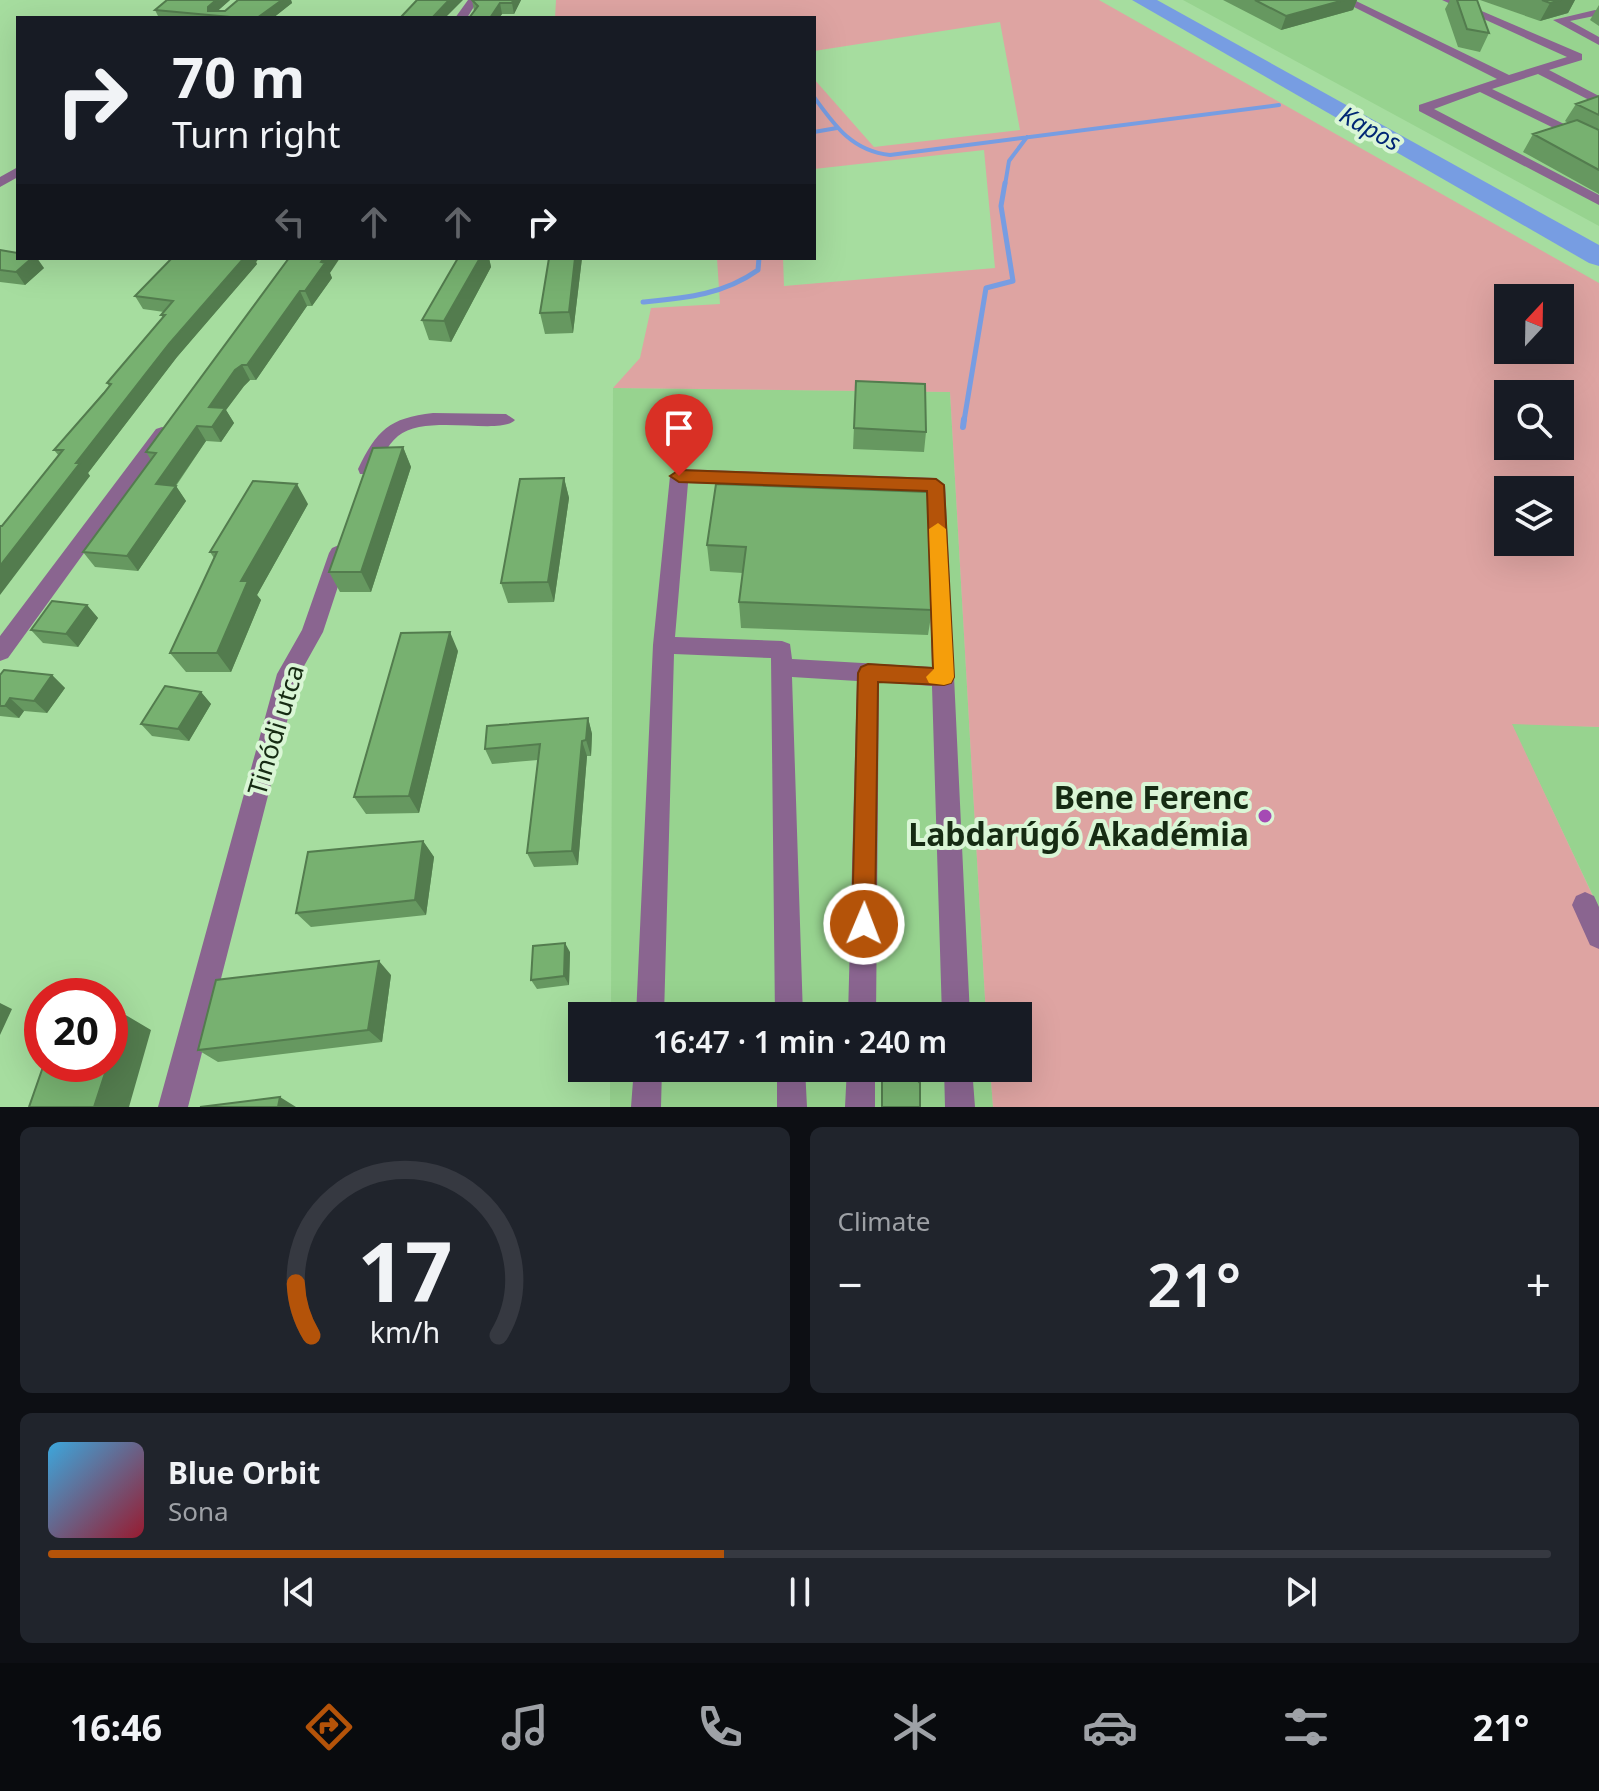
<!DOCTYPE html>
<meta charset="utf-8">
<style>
:root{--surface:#171b24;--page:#20242c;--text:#f1f3f6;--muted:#9ea1a6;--line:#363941;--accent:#b45309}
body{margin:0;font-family:"Noto Sans",sans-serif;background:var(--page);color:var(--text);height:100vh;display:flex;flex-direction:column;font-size:30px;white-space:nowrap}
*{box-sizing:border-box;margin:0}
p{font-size:26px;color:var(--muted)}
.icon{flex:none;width:44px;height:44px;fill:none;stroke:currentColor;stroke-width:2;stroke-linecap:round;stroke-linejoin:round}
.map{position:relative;height:1107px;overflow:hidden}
.drawer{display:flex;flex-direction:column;gap:20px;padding:20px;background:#0d0f14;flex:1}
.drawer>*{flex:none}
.top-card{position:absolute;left:16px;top:16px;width:800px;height:244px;border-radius:0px;box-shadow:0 8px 32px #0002;background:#171b24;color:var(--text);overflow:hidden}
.needle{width:52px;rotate:22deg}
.tools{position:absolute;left:1494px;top:284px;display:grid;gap:16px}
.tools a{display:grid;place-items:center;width:80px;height:80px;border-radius:0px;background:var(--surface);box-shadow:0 8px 32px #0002;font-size:40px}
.speed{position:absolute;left:24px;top:978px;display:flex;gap:16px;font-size:40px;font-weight:700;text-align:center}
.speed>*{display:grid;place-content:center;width:104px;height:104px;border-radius:50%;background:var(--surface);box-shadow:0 8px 32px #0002;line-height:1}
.speed .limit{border:12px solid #d22;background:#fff;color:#111}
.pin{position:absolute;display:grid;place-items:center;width:68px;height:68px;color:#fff;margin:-82px -34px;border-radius:50% 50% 50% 0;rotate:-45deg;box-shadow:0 0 8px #0007}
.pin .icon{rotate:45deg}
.me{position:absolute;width:88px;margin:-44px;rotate:1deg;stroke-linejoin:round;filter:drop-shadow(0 0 6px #0008)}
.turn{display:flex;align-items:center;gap:28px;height:168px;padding:0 24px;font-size:36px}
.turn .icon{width:104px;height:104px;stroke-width:2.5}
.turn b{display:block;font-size:56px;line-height:68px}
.lanes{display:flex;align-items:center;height:76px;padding:0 24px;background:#0003;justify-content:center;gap:40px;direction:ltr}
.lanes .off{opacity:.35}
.big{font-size:60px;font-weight:600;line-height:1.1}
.drawer .card{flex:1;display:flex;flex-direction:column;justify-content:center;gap:12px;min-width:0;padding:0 28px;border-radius:12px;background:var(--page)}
.drawer .dial{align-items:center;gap:0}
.dial svg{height:208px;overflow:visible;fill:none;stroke:var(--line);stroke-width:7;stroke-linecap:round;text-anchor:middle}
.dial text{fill:var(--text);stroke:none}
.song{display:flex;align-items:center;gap:24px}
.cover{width:96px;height:96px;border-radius:12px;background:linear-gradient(135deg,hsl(200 70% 55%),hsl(350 70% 35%))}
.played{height:8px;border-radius:4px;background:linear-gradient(90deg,var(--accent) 45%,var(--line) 45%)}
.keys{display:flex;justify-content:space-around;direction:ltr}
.heat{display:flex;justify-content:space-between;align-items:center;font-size:44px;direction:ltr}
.drawer .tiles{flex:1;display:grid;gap:20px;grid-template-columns:1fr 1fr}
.card:last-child{grid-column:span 2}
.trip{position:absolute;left:568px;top:1002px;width:464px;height:80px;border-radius:0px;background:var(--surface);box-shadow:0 8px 32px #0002;font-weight:600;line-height:80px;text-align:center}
.dock{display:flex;height:128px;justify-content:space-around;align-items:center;background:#090b0e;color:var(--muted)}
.dock .icon{width:56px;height:56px}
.dock .active{color:var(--accent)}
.dock b{font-size:36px;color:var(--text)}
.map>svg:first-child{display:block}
.built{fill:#97d38f}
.green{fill:#dea4a2;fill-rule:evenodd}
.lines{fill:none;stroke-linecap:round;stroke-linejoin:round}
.stream-far2{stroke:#779de2;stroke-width:4}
.stream-far1{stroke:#779de2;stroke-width:5}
.stream{stroke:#779de2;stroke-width:6}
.river{fill:#779de2;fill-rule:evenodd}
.minor{fill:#8a6590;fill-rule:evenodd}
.wall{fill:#669860}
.shaded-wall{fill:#537c4e}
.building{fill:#77b170;stroke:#537c4e;stroke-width:2}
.route{fill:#b45309;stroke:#753606;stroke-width:2}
.slow{fill:#f59e0b}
.poi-dot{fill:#a54ab4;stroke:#daf6d6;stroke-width:3}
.labels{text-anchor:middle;stroke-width:8;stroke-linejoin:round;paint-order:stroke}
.far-water-label{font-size:24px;font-style:italic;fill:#002674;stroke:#daf6d6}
.street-label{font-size:26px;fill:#162b13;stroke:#daf6d6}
.near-poi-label{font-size:32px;font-weight:bold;fill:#162b13;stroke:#daf6d6;text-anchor:end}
</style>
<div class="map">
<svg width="1599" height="1107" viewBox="0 0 1599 1107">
<rect width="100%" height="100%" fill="#a6dd9f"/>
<path class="built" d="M1183,0H1599V226L1279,52Z
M613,388L950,392L986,1016H611Z
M1511,723L1599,727V909V908Z
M610,1068H990L993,1107H610Z"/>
<path class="green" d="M556,0H1099L1599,283V727L1512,724L1599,909V1107H993L990,1068H1018V1016H986L950,392L613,388L640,358L651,308L720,304L717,258H783L784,286L995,268L984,150L814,169V79L874,147L1020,130L1000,22L814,51V18H555ZM1508,298H1560V350H1508ZM1508,394H1560V446H1508ZM1508,490H1560V542H1508Z"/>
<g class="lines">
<path class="stream-far2" d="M814,97C835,126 852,151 890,155L1279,105
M1313,102L1323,101
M814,132L837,128
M1005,185L1009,161L1027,137"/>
<path class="stream-far1" d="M643,302C685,298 723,295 758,270L759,258
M964,421L986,288L1013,281L1001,206L1005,183"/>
<path class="stream" d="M963,427L964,419"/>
<path class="river" d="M1132,0H1157L1599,245V266L1589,263Z"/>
<path class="minor" d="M468,0H478L467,18H455Z
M1340,0H1354L1509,75L1567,57L1442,0H1456L1582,54V60L1549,70L1599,96V105L1538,74L1492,89L1599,141V150L1480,92L1434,109L1599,195V205L1419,111V105L1497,79Z
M1595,10L1599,11V15L1570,21L1599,37V45L1553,20Z
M18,167V177L0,187V177Z
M433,413L506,414L515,420C501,436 426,413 398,436C386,446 381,461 374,474H360L358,469C377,430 389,418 433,413Z
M162,427L168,429L171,433L168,437L8,658L0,661V636L156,429Z
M679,469L936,478L945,485L970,1016H942L932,686L879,682L876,1016H848L857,681L792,677L803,1016H775L771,658L674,654L664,1016H636L653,645L670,476ZM688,483L927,491L932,667L792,659L790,644L782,641L675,637Z
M339,545L346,548L349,553L323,632L299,675L188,1107H158L277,674L302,630L329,553L332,548Z
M1585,892L1594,896L1599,907V949L1590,945L1572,905L1576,896Z
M634,1068H662L661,1107H631Z
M777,1068H805L807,1107H777Z
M847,1068H875V1107H845Z
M944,1068H972L975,1107H945Z"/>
</g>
<path class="wall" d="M167,0H230L217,11H225L238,0H291L292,3L273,18H159L155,10Z
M472,0H521L514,14H502L499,18H469L474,11Z
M1223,0H1357L1353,10L1281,30Z
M1450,0H1477L1489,33L1480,52L1458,47L1445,9Z
M1480,0H1575L1568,13L1540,21Z
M1599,5V26L1590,20Z
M1599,96V194L1523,152L1533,134L1568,123L1565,121L1576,104Z
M0,250L44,268L25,285L0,282Z
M172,258H259L256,262L257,264L177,357L88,473L90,476L2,526L59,456L54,450L109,386L107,383L163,318L161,315L164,312L143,309L135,296Z
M289,258L330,273L332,278L312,306H307L256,380H250L244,386L226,410L234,423L221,442L206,441L176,486L186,501L138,571L95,567L83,552L151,460L146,452Z
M458,258H489L491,267L451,342L429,340L422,320Z
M549,258H582L573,333L545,334L540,313Z
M856,381L926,432L924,452L853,449Z
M403,447L411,467L371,592H340L329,572Z
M564,478L569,498L554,602L508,603L501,583Z
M716,484L932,610L928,635L741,628L739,602L743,573L710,571L707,545Z
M308,504L257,595L261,600L231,672H186L170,653L214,558L210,552Z
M87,605L98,618L78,647L43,643L31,630Z
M458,651L419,813L366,814L354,797Z
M0,675H52L65,688L47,713L24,711L19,718L0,716Z
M201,692L211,704L189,741L152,736L141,724Z
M588,718L592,734L591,756H587L578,865L534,867L527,853L538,760L492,764L485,749Z
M423,841L434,857L426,915L311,927L296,913Z
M570,952L569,985L537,989L531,980Z
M391,975L382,1042L218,1062L198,1050Z"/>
<path class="shaded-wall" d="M216,0H230L212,16L208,11V7Z
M282,0H291L292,3L273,18H257Z
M449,0H463L445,18H432Z
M513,0H521L514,14L512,3Z
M1344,0H1357L1353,10L1281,30L1286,16Z
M1561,0H1575L1568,13L1540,21L1550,3Z
M500,3L502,14L499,18H490Z
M32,258H37L44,268L25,285L16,272Z
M244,258H259L256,262L257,264L177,357L88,473L90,476L0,595V566L76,463L169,344Z
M324,258H340L330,273L332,278L312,306L305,291Z
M480,258H489L491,267L451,342L444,321Z
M575,258H582L573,333L569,312Z
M300,291L307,306L256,380L247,365Z
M242,365L250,380L244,386L226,410L234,423L221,442L212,427L209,407L235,370Z
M197,426L206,441L166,499L156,484Z
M403,447L411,467L371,592L361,572Z
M564,478L569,498L554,602L548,582Z
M297,484L308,504L257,595L261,600L231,672L217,653L241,581Z
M176,486L186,501L138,571L127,556Z
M87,605L98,618L78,647L66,634Z
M450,632L458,651L419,813L409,796Z
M52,675L65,688L47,713L34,701Z
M201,692L211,704L189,741L178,729Z
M10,698L24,711L19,718L5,706Z
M588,718L592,734L591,756L586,740Z
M582,741L587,756L578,865L572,851Z
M423,841L434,857L426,915L415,900Z
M565,943L570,952L569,985L564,976Z
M379,961L391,975L382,1042L368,1030Z
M0,1003L12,1009L0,1035Z
M124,1014L151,1030L129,1107H94L108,1064H110V1058Z
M280,1097L296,1107H278Z"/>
<path class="building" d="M167,0H216L208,7V11H225L238,0H282L257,18H230L231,17L155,10Z
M417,0H449L432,18H400Z
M472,0H513L512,3H500L490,18H469L478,6Z
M1255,0H1344L1286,16Z
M1457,0H1477L1489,33L1467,29Z
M1542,0H1561L1550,3Z
M1599,96V115L1576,104Z
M1577,120L1599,130V170L1533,134Z
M0,250L18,253V258H32L16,272L0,270Z
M172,258H244L169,344L76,463H80L0,566V526H2L63,450H54L104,393L111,384L107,383L165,315H161L173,301L135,296Z
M289,258H324L321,262L325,263L305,291H300L247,365H242L235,370L209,407L225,408L212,427L197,426L156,484L176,486L127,556L83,552L156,453L146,452Z
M458,258H480L444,321L422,320Z
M549,258H575L569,312L540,313Z
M856,381L925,384L926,432L854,428Z
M403,447L361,572H329L373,448Z
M564,478L548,582L501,583L520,479Z
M253,481L297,484L241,581H248L217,653H170L217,552H210Z
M716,484L928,492L932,610L739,602L746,547L707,545Z
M52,601L87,605L66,634L31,630Z
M450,632L409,796L354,797L401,633Z
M4,670L52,675L34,701L10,698L5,706H0V675Z
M165,686L201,692L178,729L141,724Z
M588,718L586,740L582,741L572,851L527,853L540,744L485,749L487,726Z
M423,841L415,900L296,913L308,852Z
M565,943L564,976L531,980L533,946Z
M379,961L368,1030L198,1050L216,980Z
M124,1014L110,1058V1015Z
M44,1064H108L94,1107H29Z
M882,1068H906L920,1083V1107H882Z
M280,1097L278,1107H200Z"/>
<path class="route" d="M679,470L936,479L944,485L954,677L951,683L944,685L878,682L875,924L872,933L864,936L855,933L852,924L858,673L861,667L868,664L933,668L927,491L679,482L670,476Z"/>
<path class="slow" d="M938,523L946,529L954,677L951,683L944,685L929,683L926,677L934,669L929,529Z"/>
<circle class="poi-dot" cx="1265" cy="816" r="8"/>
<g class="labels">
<g class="far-water-label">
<text transform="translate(1370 129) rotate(29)" y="8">Kapos</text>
</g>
<g class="street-label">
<text transform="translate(276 730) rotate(-73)" y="9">Tinódi utca</text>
</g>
<g class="near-poi-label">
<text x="1249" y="809">Bene Ferenc<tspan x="1249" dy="37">Labdarúgó Akadémia</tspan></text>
</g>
</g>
</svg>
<div class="tools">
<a><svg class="needle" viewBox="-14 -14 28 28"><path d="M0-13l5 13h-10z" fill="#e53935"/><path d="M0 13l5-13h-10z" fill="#9ea1a6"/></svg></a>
<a><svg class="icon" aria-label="search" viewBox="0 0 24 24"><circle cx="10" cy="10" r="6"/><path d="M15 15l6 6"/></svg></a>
<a><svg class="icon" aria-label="layers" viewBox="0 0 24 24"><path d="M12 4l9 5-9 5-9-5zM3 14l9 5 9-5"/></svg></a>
</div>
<div class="speed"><div class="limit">20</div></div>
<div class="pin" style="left:679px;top:476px;background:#d93025"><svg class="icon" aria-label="arrive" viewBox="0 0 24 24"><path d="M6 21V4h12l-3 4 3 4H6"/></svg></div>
<svg class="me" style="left:864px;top:924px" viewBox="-20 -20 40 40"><circle r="17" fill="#b45309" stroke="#fff" stroke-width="3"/><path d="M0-11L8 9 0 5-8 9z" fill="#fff"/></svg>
<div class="trip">16:47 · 1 min · 240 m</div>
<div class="top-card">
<div class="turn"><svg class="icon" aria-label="right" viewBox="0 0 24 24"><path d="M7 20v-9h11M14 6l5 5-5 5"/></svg><div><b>70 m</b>Turn right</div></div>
<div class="lanes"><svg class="icon off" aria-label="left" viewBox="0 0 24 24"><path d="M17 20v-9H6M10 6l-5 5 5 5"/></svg><svg class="icon off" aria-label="ahead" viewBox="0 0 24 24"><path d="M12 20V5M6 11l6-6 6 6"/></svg><svg class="icon off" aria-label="ahead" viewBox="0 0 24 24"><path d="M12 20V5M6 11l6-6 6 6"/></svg><svg class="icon" aria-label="right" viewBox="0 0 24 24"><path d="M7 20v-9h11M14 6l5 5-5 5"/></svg></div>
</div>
</div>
<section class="drawer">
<div class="tiles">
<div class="card dial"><svg viewBox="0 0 100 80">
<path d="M14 69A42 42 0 1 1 86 69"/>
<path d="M14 69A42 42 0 0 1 8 49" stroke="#b45309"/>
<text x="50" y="56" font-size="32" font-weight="700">17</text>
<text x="50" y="72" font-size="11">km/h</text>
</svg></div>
<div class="card"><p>Climate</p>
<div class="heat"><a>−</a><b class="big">21°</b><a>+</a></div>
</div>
<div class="card">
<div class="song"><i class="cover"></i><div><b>Blue Orbit</b><p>Sona</p></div></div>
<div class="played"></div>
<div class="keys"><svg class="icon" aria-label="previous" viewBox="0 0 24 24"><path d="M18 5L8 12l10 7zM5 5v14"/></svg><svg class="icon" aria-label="pause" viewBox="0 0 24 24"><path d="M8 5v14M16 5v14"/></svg><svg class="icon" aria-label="next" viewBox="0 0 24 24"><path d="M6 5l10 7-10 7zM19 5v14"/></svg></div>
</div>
</div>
</section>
<nav class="dock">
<b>16:46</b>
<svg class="icon active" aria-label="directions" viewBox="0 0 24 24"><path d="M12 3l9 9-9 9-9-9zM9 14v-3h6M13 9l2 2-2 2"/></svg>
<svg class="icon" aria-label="music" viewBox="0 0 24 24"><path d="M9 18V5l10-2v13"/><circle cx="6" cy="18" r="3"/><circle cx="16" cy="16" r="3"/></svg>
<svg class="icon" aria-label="phone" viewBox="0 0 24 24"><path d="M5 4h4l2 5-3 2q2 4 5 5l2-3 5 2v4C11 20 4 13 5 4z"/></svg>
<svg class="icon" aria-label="climate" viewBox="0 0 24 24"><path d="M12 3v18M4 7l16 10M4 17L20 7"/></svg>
<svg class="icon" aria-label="car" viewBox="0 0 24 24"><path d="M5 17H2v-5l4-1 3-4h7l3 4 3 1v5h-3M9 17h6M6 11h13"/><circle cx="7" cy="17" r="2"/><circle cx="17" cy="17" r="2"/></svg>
<svg class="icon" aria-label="filters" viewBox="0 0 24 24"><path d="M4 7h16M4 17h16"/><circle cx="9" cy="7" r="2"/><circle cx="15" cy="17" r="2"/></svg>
<b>21°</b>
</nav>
